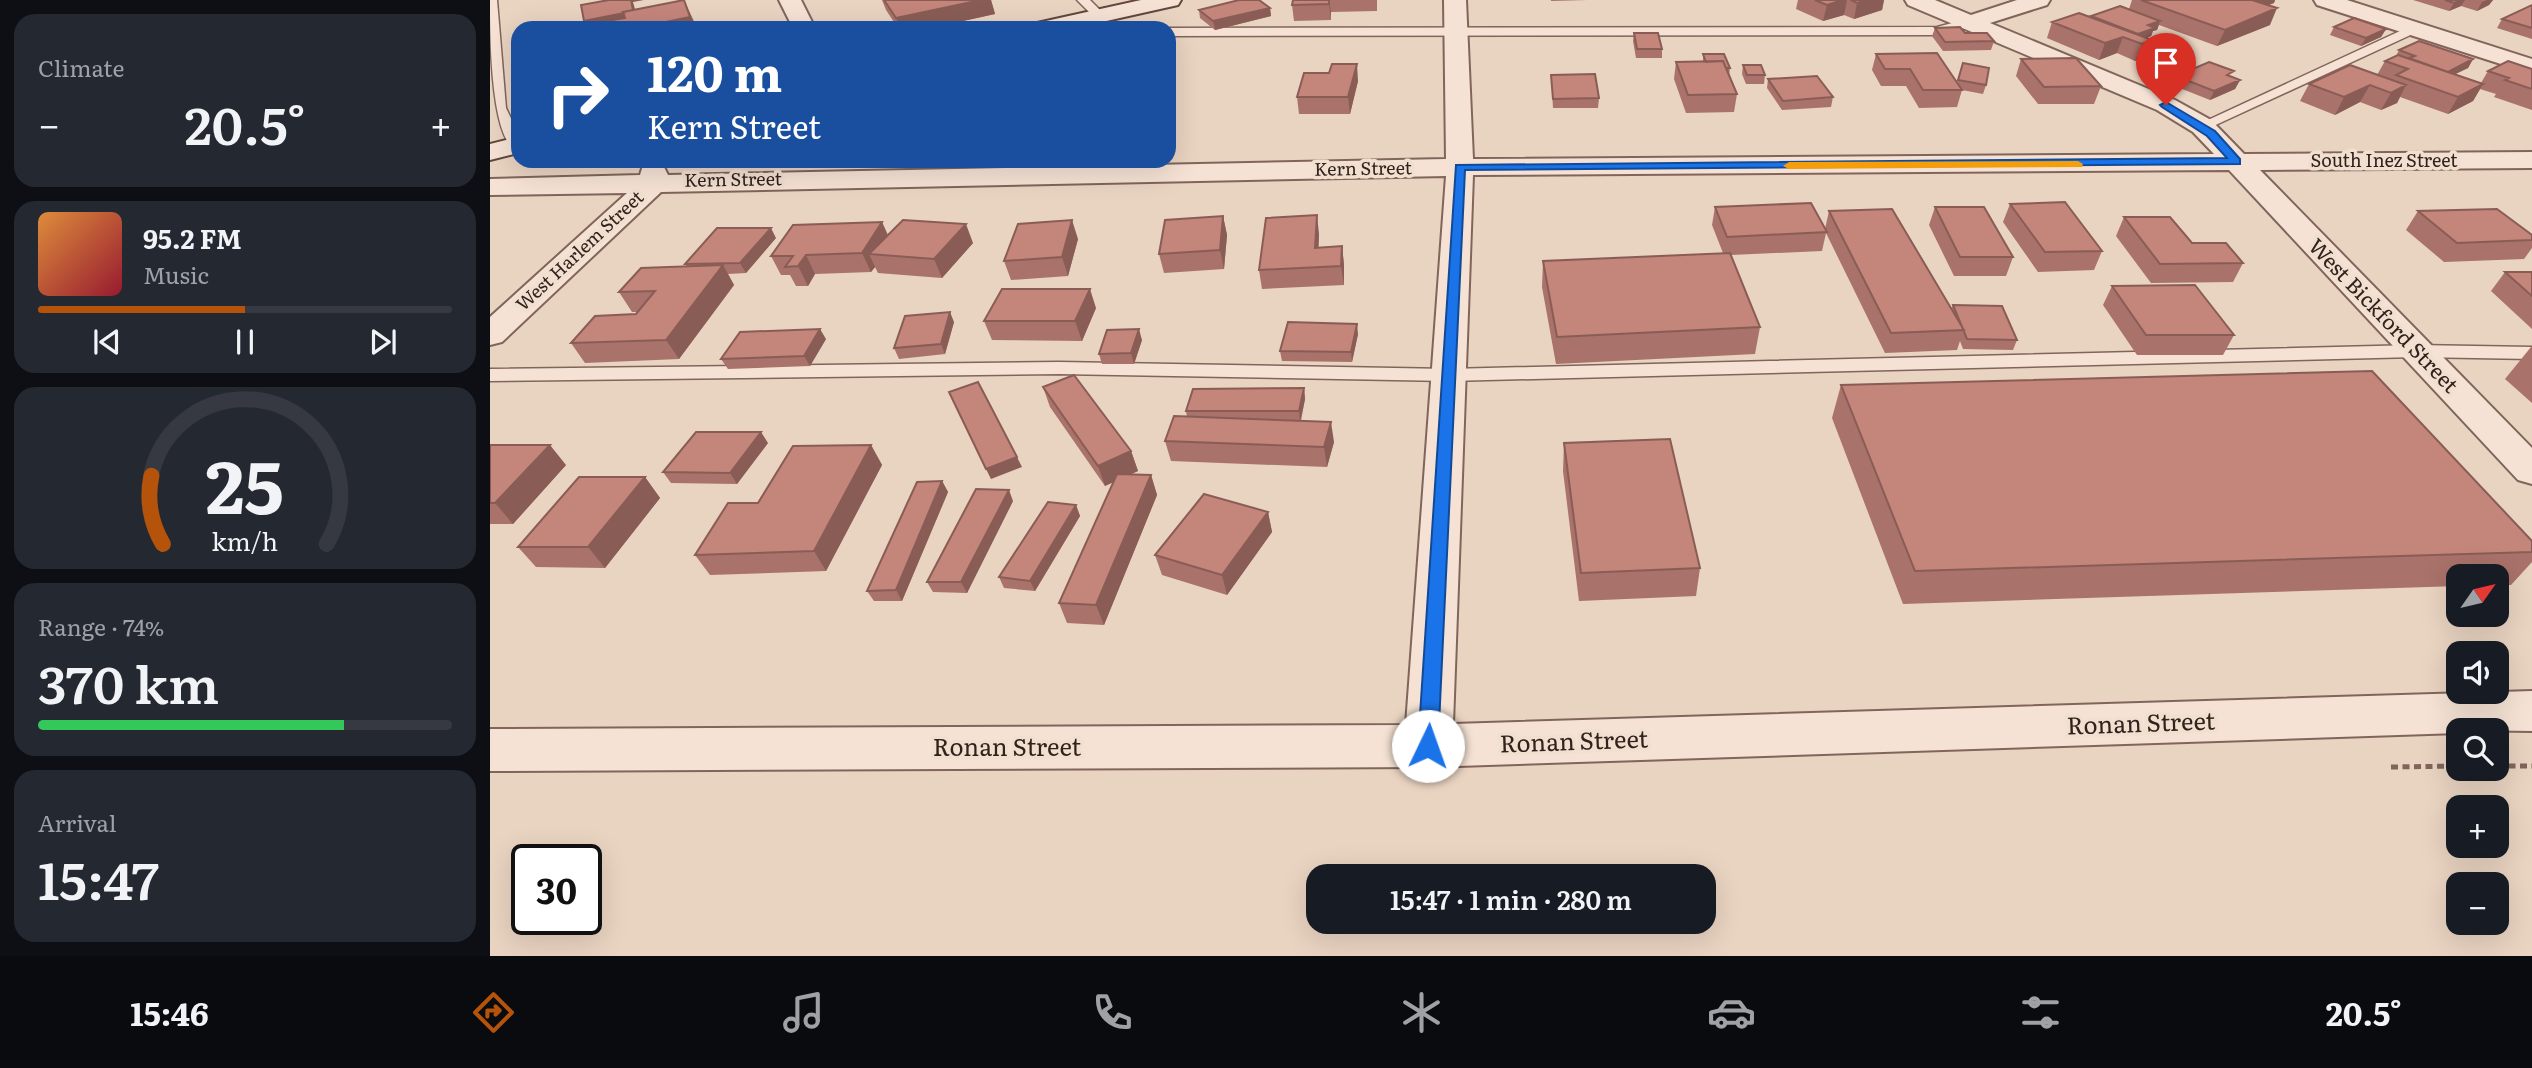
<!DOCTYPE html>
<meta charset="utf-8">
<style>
:root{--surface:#171b24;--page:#242831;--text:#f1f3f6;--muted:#9ea1a6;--line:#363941;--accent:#b45309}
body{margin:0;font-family:Literata,serif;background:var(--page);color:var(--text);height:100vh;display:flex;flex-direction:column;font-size:26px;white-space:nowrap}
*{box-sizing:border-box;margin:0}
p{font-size:23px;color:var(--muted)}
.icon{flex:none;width:38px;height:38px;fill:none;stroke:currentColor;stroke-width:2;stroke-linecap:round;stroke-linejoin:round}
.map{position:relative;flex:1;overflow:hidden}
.details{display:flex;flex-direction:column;gap:14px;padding:14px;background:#0d0f14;width:490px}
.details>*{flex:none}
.top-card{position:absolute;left:21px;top:21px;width:665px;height:147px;border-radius:21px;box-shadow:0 7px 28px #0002;background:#1a4fa0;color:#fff;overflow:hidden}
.needle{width:46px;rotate:56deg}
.buttons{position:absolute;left:1956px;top:564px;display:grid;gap:14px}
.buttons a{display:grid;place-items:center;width:63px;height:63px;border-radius:14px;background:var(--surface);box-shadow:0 7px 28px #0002;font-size:35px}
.speed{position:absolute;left:21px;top:844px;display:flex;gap:14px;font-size:35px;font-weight:700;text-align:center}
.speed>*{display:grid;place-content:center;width:91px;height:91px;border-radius:50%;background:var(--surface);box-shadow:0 7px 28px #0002;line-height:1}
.speed .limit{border:4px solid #111;border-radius:10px;background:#fff;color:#111}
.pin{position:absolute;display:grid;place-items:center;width:60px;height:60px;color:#fff;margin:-72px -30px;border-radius:50% 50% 50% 0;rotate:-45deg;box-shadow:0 0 7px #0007}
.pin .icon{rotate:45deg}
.me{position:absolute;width:77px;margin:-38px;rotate:3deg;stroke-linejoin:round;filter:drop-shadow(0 0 5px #0008)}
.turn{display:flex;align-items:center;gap:24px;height:147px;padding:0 21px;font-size:32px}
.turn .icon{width:91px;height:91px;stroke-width:2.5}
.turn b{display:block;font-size:49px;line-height:60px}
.big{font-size:52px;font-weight:600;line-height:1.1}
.details .card{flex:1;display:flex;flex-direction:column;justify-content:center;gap:10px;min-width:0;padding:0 24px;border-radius:21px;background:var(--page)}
.details .dial{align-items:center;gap:0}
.dial svg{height:182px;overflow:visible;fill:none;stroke:var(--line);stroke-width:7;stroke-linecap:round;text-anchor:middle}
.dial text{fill:var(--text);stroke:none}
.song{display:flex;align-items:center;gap:21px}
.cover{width:84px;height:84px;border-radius:10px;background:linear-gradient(135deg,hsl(30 70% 55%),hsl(350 70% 35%))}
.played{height:7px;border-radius:4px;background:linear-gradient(90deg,var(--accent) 50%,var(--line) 50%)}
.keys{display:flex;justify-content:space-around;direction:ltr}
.heat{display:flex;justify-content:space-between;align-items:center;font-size:38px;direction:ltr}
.charge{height:10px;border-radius:5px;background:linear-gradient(90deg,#34c759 74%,var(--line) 0)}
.trip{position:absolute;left:816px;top:864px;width:410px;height:70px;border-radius:21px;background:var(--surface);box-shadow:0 7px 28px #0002;font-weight:600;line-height:70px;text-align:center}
.menu{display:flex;height:112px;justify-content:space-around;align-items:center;background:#090b0e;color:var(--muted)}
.menu .icon{width:49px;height:49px}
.menu .selected{color:var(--accent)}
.menu b{font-size:32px;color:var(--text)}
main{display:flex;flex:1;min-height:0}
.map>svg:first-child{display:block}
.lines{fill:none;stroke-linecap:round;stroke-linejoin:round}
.service-casing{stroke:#81655b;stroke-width:3}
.minor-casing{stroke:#81655b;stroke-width:4}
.tertiary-casing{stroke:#81655b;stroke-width:4}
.secondary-casing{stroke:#63463e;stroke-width:4}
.path{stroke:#81655b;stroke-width:5;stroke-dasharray:7 4.5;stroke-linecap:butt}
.service{fill:#f5e2d4;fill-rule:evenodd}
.minor{fill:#f5e2d4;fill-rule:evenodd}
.tertiary{fill:#f5e2d4;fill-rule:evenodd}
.secondary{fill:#f5e2d4;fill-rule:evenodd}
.wall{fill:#a9726a}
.shaded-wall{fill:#895d56}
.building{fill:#c4857b;stroke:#895d56;stroke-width:2}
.route{fill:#1a73e8;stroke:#114b97;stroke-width:2}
.slow{fill:#f59e0b}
.labels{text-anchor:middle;stroke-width:7;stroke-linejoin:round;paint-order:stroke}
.far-street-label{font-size:18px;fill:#32221d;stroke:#f1dfd0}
.street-label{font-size:21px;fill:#32221d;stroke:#f1dfd0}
.near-street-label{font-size:24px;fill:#32221d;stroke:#f1dfd0}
</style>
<main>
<section class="details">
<div class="card"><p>Climate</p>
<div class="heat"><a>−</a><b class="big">20.5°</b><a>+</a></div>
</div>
<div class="card">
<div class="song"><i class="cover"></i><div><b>95.2 FM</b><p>Music</p></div></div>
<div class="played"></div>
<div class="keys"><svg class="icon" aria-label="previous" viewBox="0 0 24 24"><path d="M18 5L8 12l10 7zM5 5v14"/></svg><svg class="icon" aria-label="pause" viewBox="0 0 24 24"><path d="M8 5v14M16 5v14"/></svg><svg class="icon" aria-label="next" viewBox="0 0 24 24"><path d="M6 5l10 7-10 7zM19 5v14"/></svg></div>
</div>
<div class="card dial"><svg viewBox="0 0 100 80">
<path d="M14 69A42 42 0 1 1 86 69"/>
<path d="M14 69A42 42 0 0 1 9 39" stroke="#b45309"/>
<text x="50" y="56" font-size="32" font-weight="700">25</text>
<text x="50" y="72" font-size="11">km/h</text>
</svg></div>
<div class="card"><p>Range · 74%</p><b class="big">370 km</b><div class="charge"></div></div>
<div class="card"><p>Arrival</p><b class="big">15:47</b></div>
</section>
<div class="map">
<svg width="2042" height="956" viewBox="0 0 2042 956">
<rect width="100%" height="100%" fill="#e9d3c1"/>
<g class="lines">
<defs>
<path id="service" d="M0,0H7L16,108L28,133L27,150C0,141 0,28 0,0Z
M587,0H600L616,16L606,19Z
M1481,18L1485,19V25L1447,35L679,36V28L1447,27Z
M1923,25L1929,29L1927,32L1717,129L1705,126Z
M1926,345L2042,347V359L1926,357L959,381L569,374L0,381V369L569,362L959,369Z"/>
<path id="minor" d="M289,0H311L325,28H303Z
M954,0H976L983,159L1724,154L1703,132L1667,110L1418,5L1415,0H1445L1481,15L1527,0H1560L1557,5L1500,23L1685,100L1721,120L1754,154L2042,152V168L1770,170L2042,448V484L2028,480L1739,170L983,175L963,724L2042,691V731L1969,730V733L938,767L0,771V729L916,725L956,176L171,192L12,342L0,345V317L137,193L0,195V179L150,175L153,165H173L178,175L956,159Z"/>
<path id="tertiary" d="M1824,0H1857L2042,59V74L1827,5Z"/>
<path id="secondary" d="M651,0H691L688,5L585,28H544L547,23Z
M28,137V153L0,160V144Z"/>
</defs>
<use href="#service" class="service-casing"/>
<use href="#minor" class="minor-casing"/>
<use href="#tertiary" class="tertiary-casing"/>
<use href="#secondary" class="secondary-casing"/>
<path class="path" d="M2007,766H2042
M1901,767L1969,766"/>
<use href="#service" class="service"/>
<use href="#minor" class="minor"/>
<use href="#tertiary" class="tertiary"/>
<use href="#secondary" class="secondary"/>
</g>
<path class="wall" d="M392,0H501L505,14L441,28H408L396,10Z
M803,0H887V11L841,12V20L804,21L802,5Z
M1061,0H1097L1061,1Z
M1308,0H1394L1392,10L1364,19L1354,15L1333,21L1306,9Z
M1642,0H1785L1784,3L1778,5L1780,25L1727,46L1669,25L1667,30L1663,31L1661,36L1656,38L1655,57L1645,61L1627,53L1609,60L1557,38L1562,22L1601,17L1639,9Z
M1923,0H2003L1999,5L1987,11L1971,6L1959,11Z
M2042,5V39L2007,28L2012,19Z
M780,8L781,16L725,30L710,18L709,10Z
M1844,27L1896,29L1891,37L1871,46L1840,35Z
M1445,28L1475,33L1504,41L1501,50L1453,51L1442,36Z
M1144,33L1172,49V58H1146L1143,41Z
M1909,50L1983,59L1978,68L1965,74L1991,83L1998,71L2042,69V110L2004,97L2006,94L1990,89L1983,101L1958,114L1910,97L1907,103L1891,110L1870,102L1845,115L1810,101L1819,84L1887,75L1895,61L1906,56Z
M1213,54L1240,68L1239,75L1247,94L1244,112L1196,113L1184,79L1186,62H1213Z
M1386,54L1467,83L1473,63L1496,85L1493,94L1472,90L1467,107L1429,108L1416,86H1391L1382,70Z
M1531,59L1611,86L1604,104H1548L1526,76Z
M1253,65L1275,75L1274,84H1256L1252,74Z
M1061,75L1109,98L1108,108H1063Z
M1686,76L1742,77L1750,80L1745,89L1720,100L1682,85Z
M1278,79L1343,97L1341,107L1292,110L1277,88Z
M868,81L860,114H809L807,97Z
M1520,204L1612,251L1604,270L1548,272L1513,222Z
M1225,207L1335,229L1339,211L1461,309L1463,305L1527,340L1523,350L1473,349L1470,341L1467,350L1395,353L1336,233L1332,251L1241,255L1270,327L1265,354L1066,364L1052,287L1053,261L1233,253L1222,225Z
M1445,207L1523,257L1516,276H1464L1439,225Z
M1928,211L2042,235V248L2034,259L1954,262L1916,230Z
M733,216L737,235L734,269L674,273L669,254Z
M1634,217L1702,243L1753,263L1743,282L1661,283L1626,236Z
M392,222L398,235L483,243L452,278L388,273L385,267L381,272L325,274L318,286H306L300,275H291L281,256Z
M829,234L828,247L852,246L854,265V285L772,289L769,270Z
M286,238L256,273L238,274L244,285L189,359L95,363L81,343L146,314L148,312H142L129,292L197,267L195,264Z
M588,239L578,276L521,280L514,261Z
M2015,272H2042V329L2001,291Z
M1622,286L1744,335L1733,355H1647L1613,305Z
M606,308L592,341L502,340L494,321Z
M464,322L455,354L409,359L404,348Z
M868,334L862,362L792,361L790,351Z
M336,339L320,366L238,369L231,359Z
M652,340L644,364H612L609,354Z
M2041,347H2042V403L2015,379Z
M1351,385L2042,541V562L2021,585H2007V576H1969V586L1413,604L1342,418Z
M553,387L641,451L648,471L641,474L661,475L667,495L614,625L577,623L569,603L623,482L615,486L560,407Z
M814,388L815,399L811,421L844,442L837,467L681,461L675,441L697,417L696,411Z
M278,443L247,484L181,483L173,472Z
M1074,443L1210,568L1206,596L1089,601L1073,471Z
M0,445L76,465L23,524H0Z
M381,445L392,465L336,571L220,575L205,555L268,503Z
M155,477L170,498L115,568L46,567L28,547Z
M452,481L458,492L412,601H384L377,591Z
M523,501L477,593L443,592L437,582Z
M586,505L590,516L545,591L514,588L509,577Z
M778,512L782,532L737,595L672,575L665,555Z"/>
<path class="shaded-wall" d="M127,0H154L143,2L148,20L107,28H98L94,21Z
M194,0L207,28H146Z
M491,0H501L505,14L441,28H410L406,18Z
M839,0L841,12V20L839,4Z
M1353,0H1357L1354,15L1333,21L1337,5Z
M1376,0H1394L1392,10L1364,19L1367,3Z
M1765,0H1785L1784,3L1759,13Z
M1971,0H1975L1971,6L1959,11L1964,3Z
M1997,0H2003L1999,5L1987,11L1992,2Z
M780,8L781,16L725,30L723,21Z
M1787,8L1780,25L1727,46L1735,30Z
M1670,21L1667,30L1663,31L1661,36L1646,42L1648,34L1658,25Z
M139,25L140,28H123Z
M1896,29L1891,37L1871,46L1876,38Z
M1633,37L1627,53L1609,60L1615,43Z
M683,40L685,49L679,63V50Z
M1662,40L1655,57L1645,61L1652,44Z
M1983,59L1978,68L1949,82L1955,73Z
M867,64L868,81L860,114L858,97Z
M1750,80L1745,89L1720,100L1724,91Z
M1993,84L1983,101L1958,114L1968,97Z
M1880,85L1870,102L1845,115L1854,97Z
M1916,85L1907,103L1891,110L1901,93Z
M827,215L829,234L828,267L825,248Z
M733,216L737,235L734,269L730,250Z
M582,220L588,239L578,276L572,257Z
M392,222L400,241L379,254L385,267L381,272L372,253Z
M476,224L483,243L452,278L444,259Z
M281,228L286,238L256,273L250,263Z
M852,246L854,265V285L851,266Z
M316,255L325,274L318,286L308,266Z
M233,265L244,285L189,359L176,340Z
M600,289L606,308L592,341L585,321Z
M460,312L464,322L455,354L451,344Z
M867,324L868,334L862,362L861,352Z
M330,329L336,339L320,366L314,356Z
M649,329L652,340L644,364L641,353Z
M814,388L815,399L810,422L809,411Z
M841,422L844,442L837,467L834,447Z
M271,432L278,443L247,484L240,473Z
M60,445L76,465L23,524L5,503Z
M381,445L392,465L336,571L324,551Z
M641,451L648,471L615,486L608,466Z
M527,457L532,467L501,479L496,469Z
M661,475L667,495L614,625L606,605Z
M155,477L170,498L115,568L98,547Z
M452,481L458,492L412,601L406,590Z
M519,490L523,501L477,593L471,582Z
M586,505L590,516L545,591L540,581Z
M778,512L782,532L737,595L732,575Z"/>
<path class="building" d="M119,0H141L143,10L133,12L134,13L94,21L91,5Z
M194,0L200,17L146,28H140L139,25L118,28L117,21L135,18L133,12Z
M394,0H491L406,18Z
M749,0H769L780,8L723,21L709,10Z
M803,0H839V4L802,5Z
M1325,0H1353L1337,5Z
M1361,0H1376L1367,3Z
M1651,0H1762L1787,8L1735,30Z
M1955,0H1971L1964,3Z
M1630,6L1670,21L1658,25L1665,28L1648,34L1601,16Z
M2042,6V28L2012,19L2042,5Z
M1589,13L1662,40L1652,44L1633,37L1615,43L1562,22Z
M1864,18L1896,29L1876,38L1844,27Z
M1470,27L1475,33H1497L1504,41L1455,42L1445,28Z
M1144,33H1168L1172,49H1147Z
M679,40H683L679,50Z
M1929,41L1983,59L1958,72L1919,58L1925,56L1909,50Z
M1447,53L1472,90H1433L1420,69H1395L1386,54Z
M1213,54H1234L1240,68H1236L1233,61L1216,62Z
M1908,55L1993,84L1968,97L1906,75L1918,69L1895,61Z
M1586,58L1611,86L1554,87L1531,59Z
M1233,61L1247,94L1198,95L1186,62Z
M2018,61L2042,69V89L2015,80L2019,78L1998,71Z
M1719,62L1744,71L1737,75L1750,80L1724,91L1686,76Z
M1473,63L1499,68L1496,85L1468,80Z
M842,64H867L858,97H807L814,73H839Z
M1253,65H1271L1275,75H1257Z
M1860,65L1916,85L1901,93L1880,85L1854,97L1819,84Z
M1105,74L1109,98L1063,99L1061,75Z
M1327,76L1343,97L1293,101L1278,79Z
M1575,202L1612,251L1555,252L1520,204Z
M1321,203L1337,232L1237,237L1225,207Z
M1445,207H1494L1523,257H1470Z
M1402,209L1474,330L1401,333L1339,211Z
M2007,209L2042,235V240L1967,243L1928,211Z
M827,215L825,248L852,246L851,266L769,270L776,218Z
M733,216L730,250L669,254L675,220Z
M1634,217H1680L1702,243H1736L1753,263L1670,264Z
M413,220L476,224L444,259L379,254Z
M582,220L572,257L514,261L528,224Z
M392,222L372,253L316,255L308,266L295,267L303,256H281L303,225Z
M227,228H281L250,263L195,264Z
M1240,253L1270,327L1067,337L1053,261Z
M233,265L176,340L81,343L105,316L146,314L165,291L129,292L151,268Z
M2015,272H2042V296Z
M1705,285L1744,335H1656L1622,286Z
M512,289H600L585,321H494Z
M1463,305L1512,306L1527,340L1477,339Z
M460,312L451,344L404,348L415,316Z
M798,322L867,324L861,352L790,351Z
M330,329L314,356L231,359L250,332Z
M649,329L641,353L609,354L617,330Z
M1882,371L2042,541V552L1425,571L1351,385Z
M584,375L641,451L608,466L553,387Z
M488,382L527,457L496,469L459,392Z
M814,388L809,411H696L703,389Z
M684,416L841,422L834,447L675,441Z
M206,432H271L240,473L173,472Z
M1180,439L1210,568L1091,573L1074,443Z
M0,445H60L5,503H0Z
M381,445L324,551L205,555L238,503H268L303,446Z
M627,474L661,475L606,605L569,603Z
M89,477H155L98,547H28Z
M452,481L406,590L377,591L427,482Z
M486,489L519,490L471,582H437Z
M714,494L778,512L732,575L665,555Z
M558,502L586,505L540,581L509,577Z"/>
<path class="route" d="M1676,102L1725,131L1750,159V164L975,170L948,746L945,752L938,754L931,752L928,746L966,165L1737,158L1717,136L1672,107L1670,105Z"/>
<path class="slow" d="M1588,161L1593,164L1592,167L1299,169L1293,166L1299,162Z"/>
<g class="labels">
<g class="far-street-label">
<text x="1894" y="167">South Inez Street</text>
<text transform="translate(873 169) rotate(-1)" y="6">Kern Street</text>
<text transform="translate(243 180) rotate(-1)" y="6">Kern Street</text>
<text transform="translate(90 251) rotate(-43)" y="6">West Harlem Street</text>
</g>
<g class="street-label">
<text transform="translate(1893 316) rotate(46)" y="7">West Bickford Street</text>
</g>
<g class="near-street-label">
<text transform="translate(1651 724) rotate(-2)" y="8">Ronan Street</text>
<text transform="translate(1084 742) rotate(-2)" y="8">Ronan Street</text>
<text x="517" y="756">Ronan Street</text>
</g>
</g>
</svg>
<div class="buttons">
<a><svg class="needle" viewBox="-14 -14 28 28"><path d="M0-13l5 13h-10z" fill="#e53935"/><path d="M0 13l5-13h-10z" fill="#9ea1a6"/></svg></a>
<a><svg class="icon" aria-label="sound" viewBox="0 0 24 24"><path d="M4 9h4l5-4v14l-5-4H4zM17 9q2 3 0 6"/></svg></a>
<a><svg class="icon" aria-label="search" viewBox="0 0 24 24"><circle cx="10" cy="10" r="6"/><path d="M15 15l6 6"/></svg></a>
<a>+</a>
<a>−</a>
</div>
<div class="speed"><div class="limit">30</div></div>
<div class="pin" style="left:1676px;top:105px;background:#d93025"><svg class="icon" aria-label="arrive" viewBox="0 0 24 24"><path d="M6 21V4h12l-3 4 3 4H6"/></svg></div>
<svg class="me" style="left:938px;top:746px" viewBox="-20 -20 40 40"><circle r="19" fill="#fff"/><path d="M0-13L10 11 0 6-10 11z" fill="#1a73e8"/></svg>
<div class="trip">15:47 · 1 min · 280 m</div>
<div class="top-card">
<div class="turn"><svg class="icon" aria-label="right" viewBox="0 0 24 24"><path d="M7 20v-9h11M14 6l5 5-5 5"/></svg><div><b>120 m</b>Kern Street</div></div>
</div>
</div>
</main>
<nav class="menu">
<b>15:46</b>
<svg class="icon selected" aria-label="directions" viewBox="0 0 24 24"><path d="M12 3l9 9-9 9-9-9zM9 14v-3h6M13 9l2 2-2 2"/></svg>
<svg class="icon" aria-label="music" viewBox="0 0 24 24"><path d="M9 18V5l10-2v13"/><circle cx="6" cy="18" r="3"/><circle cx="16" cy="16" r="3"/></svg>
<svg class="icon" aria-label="phone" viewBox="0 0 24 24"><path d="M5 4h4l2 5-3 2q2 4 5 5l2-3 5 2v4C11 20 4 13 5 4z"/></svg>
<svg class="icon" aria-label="climate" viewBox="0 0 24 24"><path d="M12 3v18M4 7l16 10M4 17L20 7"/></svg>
<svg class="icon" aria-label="car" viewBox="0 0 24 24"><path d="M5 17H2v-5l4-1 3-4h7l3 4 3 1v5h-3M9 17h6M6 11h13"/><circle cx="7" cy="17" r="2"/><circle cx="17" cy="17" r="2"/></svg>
<svg class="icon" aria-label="filters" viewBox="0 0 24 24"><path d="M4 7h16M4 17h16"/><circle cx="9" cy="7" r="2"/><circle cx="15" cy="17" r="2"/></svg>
<b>20.5°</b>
</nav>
